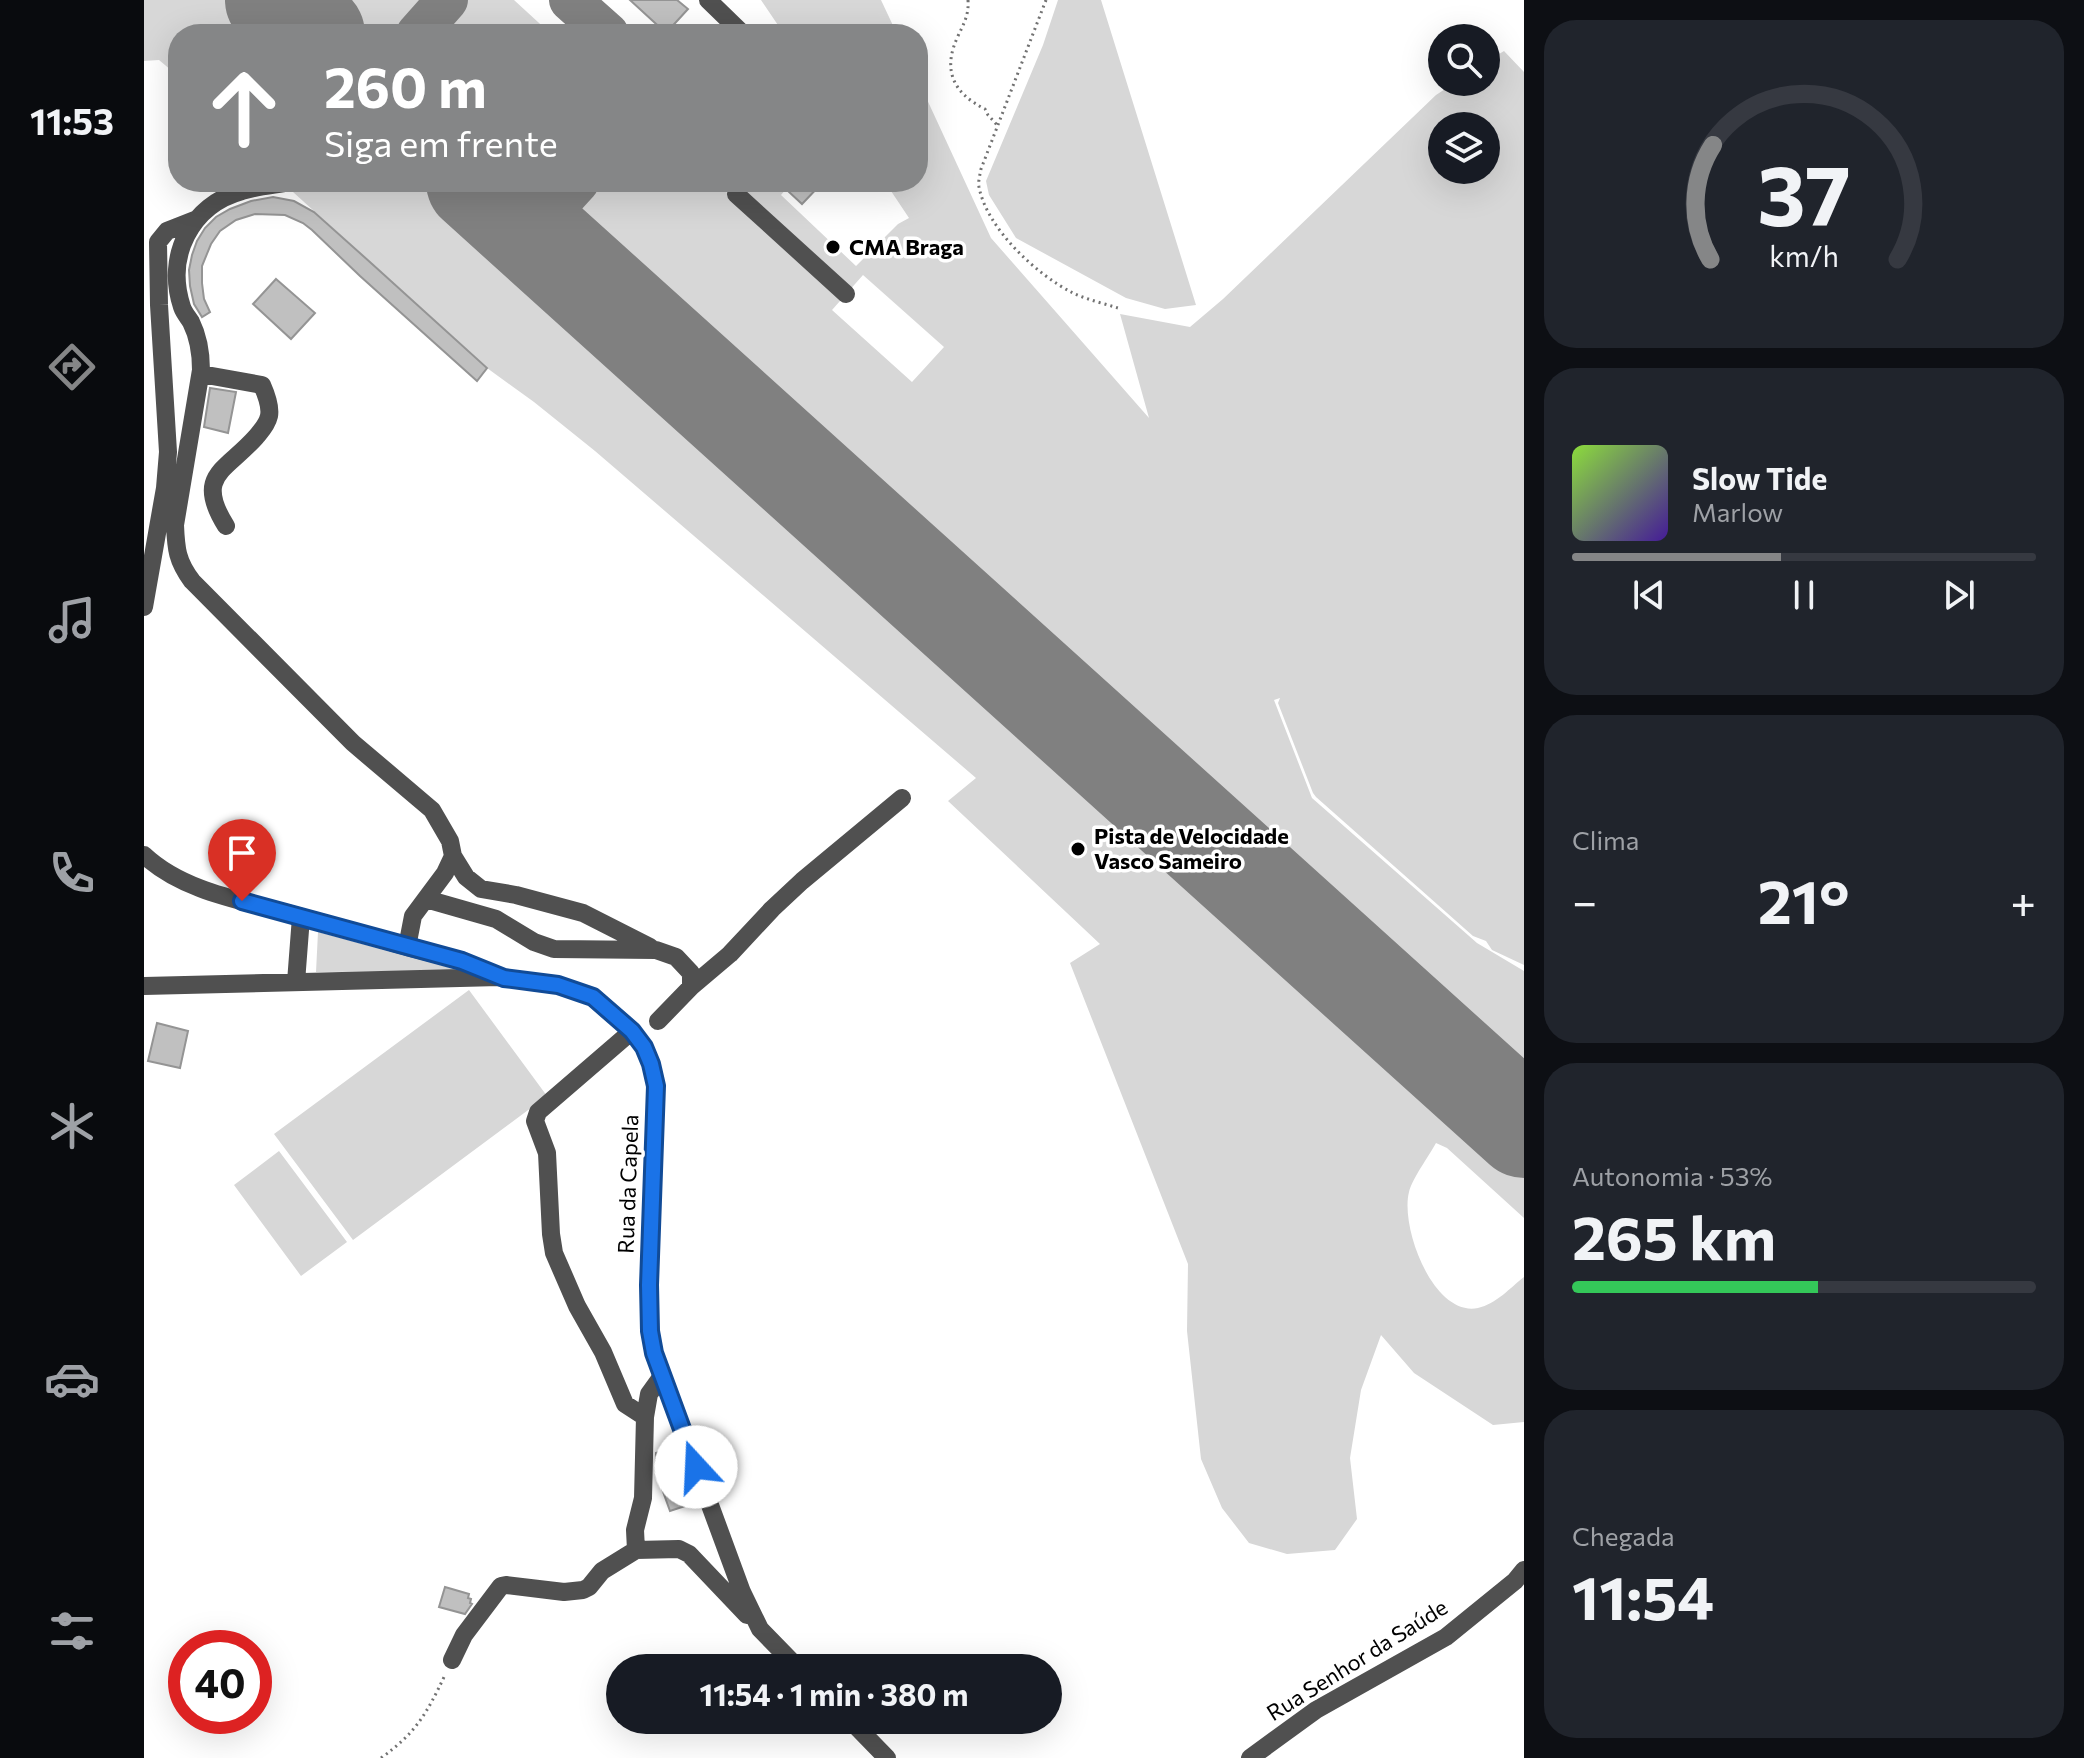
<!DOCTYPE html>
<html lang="pt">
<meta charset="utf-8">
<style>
:root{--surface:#171b24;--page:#20242c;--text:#f1f3f6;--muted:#9ea1a6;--line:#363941;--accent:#858687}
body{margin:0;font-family:Commissioner,sans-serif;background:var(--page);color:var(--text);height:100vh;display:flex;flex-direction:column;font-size:30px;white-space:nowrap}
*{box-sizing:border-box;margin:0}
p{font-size:26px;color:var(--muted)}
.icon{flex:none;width:44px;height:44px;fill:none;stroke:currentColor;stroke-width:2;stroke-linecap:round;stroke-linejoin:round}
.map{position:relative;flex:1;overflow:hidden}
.sheet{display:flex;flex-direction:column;gap:20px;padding:20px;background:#0d0f14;width:560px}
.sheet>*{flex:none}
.guide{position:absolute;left:24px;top:24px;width:760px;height:168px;border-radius:32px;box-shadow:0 8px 32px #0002;background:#858687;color:#fff;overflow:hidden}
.buttons{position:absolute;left:1284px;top:24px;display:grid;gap:16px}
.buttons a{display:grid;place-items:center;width:72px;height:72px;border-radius:50%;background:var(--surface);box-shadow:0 8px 32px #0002;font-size:40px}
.speed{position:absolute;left:24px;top:1630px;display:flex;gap:16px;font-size:40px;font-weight:700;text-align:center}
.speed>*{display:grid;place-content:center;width:104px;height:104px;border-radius:50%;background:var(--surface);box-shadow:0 8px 32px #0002;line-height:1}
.speed .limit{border:12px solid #d22;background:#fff;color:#111}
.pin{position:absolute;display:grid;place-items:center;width:68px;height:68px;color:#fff;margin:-82px -34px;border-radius:50% 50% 50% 0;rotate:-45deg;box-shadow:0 0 8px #0007}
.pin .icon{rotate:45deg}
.me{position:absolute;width:88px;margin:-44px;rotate:340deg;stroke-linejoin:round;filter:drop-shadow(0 0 6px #0008)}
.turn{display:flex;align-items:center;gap:28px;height:168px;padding:0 24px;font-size:36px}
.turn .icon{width:104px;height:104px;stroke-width:2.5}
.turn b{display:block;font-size:56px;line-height:68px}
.big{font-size:60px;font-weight:700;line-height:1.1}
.sheet .widget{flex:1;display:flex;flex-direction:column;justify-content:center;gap:12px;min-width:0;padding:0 28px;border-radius:32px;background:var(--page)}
.sheet .dial{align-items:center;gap:0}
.dial svg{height:208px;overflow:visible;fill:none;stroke:var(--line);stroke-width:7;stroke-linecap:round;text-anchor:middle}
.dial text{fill:var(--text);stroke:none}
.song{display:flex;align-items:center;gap:24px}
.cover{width:96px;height:96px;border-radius:12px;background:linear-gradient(135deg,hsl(90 70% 55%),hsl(260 70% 35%))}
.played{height:8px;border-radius:4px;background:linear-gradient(90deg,var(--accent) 45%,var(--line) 45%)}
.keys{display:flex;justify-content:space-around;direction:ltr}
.heat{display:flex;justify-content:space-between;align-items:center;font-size:44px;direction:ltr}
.charge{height:12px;border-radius:6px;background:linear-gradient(90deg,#34c759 53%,var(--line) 0)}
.trip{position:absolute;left:462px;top:1654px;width:456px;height:80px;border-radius:40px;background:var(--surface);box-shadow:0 8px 32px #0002;font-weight:700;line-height:80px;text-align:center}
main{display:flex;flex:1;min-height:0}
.menu{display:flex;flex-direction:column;width:144px;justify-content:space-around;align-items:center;background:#090b0e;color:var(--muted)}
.menu .icon{width:56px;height:56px}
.menu .current{color:var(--accent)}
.menu b{font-size:36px;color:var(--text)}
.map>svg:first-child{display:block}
.green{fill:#d7d7d7;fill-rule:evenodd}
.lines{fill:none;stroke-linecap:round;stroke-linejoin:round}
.taxiway{stroke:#808080;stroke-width:42}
.runway{stroke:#808080;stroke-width:102}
.building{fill:#c0c0c0;stroke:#949494;stroke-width:2}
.path{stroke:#727272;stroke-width:3;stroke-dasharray:2 4;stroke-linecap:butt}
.minor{stroke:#505050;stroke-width:18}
.route-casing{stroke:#114b97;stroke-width:20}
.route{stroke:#1a73e8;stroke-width:14}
.poi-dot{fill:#000;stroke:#fff;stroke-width:3}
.labels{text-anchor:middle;stroke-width:7;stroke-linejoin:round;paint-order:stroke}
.poi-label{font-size:22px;font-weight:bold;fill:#000;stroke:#fff;text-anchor:start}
.street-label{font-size:22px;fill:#000;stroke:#fff}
</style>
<main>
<nav class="menu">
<b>11:53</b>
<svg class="icon current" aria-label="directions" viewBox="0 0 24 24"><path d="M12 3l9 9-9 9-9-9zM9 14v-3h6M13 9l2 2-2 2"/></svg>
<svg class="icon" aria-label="music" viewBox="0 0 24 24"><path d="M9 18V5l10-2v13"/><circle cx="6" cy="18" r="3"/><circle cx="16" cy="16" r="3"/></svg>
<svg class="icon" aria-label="phone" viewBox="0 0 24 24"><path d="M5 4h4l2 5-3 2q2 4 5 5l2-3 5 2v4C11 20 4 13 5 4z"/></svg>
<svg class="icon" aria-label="climate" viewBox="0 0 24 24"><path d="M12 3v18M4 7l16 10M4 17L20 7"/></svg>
<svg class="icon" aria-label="car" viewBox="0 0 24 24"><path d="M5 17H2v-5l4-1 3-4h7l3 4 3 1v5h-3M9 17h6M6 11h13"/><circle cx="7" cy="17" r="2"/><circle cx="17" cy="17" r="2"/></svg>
<svg class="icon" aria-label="filters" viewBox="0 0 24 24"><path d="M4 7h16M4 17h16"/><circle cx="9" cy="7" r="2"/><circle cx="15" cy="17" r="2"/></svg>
</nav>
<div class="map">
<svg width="1380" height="1758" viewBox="0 0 1380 1758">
<rect width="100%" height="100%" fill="#fff"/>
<path class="green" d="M0,0H93L131,34H34V76L15,60L0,61Z
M172,0H289L258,34H210Z
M318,0H370L407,34H288Z
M617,0H737L753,34H640Z
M914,0H957L1052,305L1021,309L982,298L872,238L845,195L842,181L899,45Z
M1360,51L1380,72V965L1348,950L1342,941L1329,936L1172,797L1169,793L1134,703L1136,698L1130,700L1168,798L1333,943L1380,971V1090L423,227L420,219L424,210L448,182H571L589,198L603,182H648L637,195L712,266L754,224L765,218L741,182H774V80L847,238L1005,418L976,314L1046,327L1079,299L1292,95L1312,82H1342V62ZM1298,126H1342V170H1298ZM719,275L800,347L768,382L688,310Z
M138,182H296L629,480L1380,1165V1218L1303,1148L1292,1143C1285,1156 1268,1179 1265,1192C1256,1227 1289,1317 1334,1308C1352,1304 1366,1288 1380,1277V1422L1349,1425L1270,1373L1237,1335L1217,1390L1206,1458L1213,1519L1191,1550L1143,1554L1105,1543L1078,1508L1057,1459L1043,1331L1044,1264L926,963L956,944L804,801L832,778L451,451L390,402L343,368Z
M373,182H419L400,201L393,200Z
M174,932L318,971L172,972Z
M325,990L403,1096L209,1240L130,1134Z
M135,1151L203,1242L157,1276L90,1185Z"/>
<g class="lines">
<path class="taxiway" d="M426,0L464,34
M273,34L303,0
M405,247L398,231L402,217L434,182"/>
<path class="runway" d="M132,0L170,34
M333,182L1380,1127"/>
</g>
<path class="building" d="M486,0H533L544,9L522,33Z
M653,182H679L658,204L644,191Z
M129,197L150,201L170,212L227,263L343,368L333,381L216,276L168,230L159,223L141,215L111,214L92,220L76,231L67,244L58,266V283L60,299L66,312L58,317L50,304L46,286L45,270L48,255L53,241L61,228L72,217L86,209L107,201Z
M132,279L171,313L147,339L109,304Z
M66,388L92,392L84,433L60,427Z
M13,1023L44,1031L36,1068L4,1061Z
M527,1448L547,1504L526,1511L512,1472V1453Z
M301,1587L325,1594L324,1598L327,1599L326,1603L328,1604L321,1614L295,1607Z"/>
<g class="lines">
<path class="path" d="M824,0C825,15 820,23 814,36C798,70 809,93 841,109L844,115L853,125
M902,0L837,169C836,175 834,181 835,187C843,229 893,275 929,293C944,300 962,304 977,309
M237,1758C272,1733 283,1713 301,1675"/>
<path class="minor" d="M564,0L599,34
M147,182C131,185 114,186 98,191C47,205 21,256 38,307C40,313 44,317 47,322C55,338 57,354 57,370L31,525C32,549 33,561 48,581L209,743L288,810L306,841L309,856L301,873L269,916L263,947L318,961L351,974
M592,194L702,294
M57,374L118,385C122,394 127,406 125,416C123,425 117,431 112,437C82,471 50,475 82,526
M0,607L21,488L24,452L15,305L14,242L23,231L51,220
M0,855C37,890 94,900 143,913C183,924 223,935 263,947
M309,856L322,877L337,889L372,895L439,913L506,947
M282,899L352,919L390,942L410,949L512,950L532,957L547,973V987L514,1021
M152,982L157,917
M0,986L355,977L414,985L449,997L488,1031L500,1047L507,1064L512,1086L505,1285L506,1331L510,1353L598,1592L616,1629L654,1668
M547,987L586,954L628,909L658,881L758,798
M488,1031L394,1112L391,1121L403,1153L407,1234L410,1253L433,1306L459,1352L481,1404L501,1417
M518,1376L505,1394L501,1417L499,1498L491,1530L492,1550L535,1549L545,1554L603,1615
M308,1660L320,1635L357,1586L362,1585L420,1592L439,1590L445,1587L458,1571L492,1550
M706,1720L743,1758
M1106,1758L1172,1710L1302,1637L1371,1581L1380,1570"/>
</g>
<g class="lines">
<defs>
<path id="route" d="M98,901L318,961L360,978L414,985L449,997L488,1031L500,1047L507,1064L512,1086L505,1285L506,1331L510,1353L552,1467"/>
</defs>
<use href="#route" class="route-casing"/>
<use href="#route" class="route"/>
</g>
<g class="poi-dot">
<circle cx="689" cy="247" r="8"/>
<circle cx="934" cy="849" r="8"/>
</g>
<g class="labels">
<g class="poi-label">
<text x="705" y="255">CMA Braga</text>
<text x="950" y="844">Pista de Velocidade<tspan x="950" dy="25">Vasco Sameiro</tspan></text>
</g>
<g class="street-label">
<text transform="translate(484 1184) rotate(-88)" y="8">Rua da Capela</text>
<text transform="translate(1213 1660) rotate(-32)" y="8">Rua Senhor da Saúde</text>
</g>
</g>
</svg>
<div class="buttons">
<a><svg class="icon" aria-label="search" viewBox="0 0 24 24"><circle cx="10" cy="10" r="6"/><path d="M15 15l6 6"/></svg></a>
<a><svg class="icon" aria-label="layers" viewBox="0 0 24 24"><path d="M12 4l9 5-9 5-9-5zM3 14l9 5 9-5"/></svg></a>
</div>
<div class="speed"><div class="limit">40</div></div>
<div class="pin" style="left:98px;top:901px;background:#d93025"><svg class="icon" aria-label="arrive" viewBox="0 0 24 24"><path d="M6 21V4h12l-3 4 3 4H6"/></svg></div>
<svg class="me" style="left:552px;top:1467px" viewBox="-20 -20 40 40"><circle r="19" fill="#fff"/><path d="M0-13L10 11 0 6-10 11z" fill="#1a73e8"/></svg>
<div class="trip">11:54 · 1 min · 380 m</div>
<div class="guide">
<div class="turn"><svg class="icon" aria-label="ahead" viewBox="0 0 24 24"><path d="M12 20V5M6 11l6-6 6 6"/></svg><div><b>260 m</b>Siga em frente</div></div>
</div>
</div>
<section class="sheet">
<div class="widget dial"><svg viewBox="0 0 100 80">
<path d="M14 69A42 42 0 1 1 86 69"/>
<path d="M14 69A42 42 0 0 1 15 25" stroke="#858687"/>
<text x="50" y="56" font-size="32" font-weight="700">37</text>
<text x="50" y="72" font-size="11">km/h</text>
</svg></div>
<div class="widget">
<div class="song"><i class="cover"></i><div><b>Slow Tide</b><p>Marlow</p></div></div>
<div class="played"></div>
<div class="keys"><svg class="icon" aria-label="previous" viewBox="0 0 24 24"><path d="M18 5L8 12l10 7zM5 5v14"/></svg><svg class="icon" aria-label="pause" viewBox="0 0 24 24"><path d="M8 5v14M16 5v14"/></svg><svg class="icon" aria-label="next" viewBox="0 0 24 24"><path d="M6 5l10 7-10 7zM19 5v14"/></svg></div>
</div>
<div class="widget"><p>Clima</p>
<div class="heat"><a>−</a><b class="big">21°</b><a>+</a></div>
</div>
<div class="widget"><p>Autonomia · 53%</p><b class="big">265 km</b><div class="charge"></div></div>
<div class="widget"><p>Chegada</p><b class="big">11:54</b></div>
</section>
</main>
